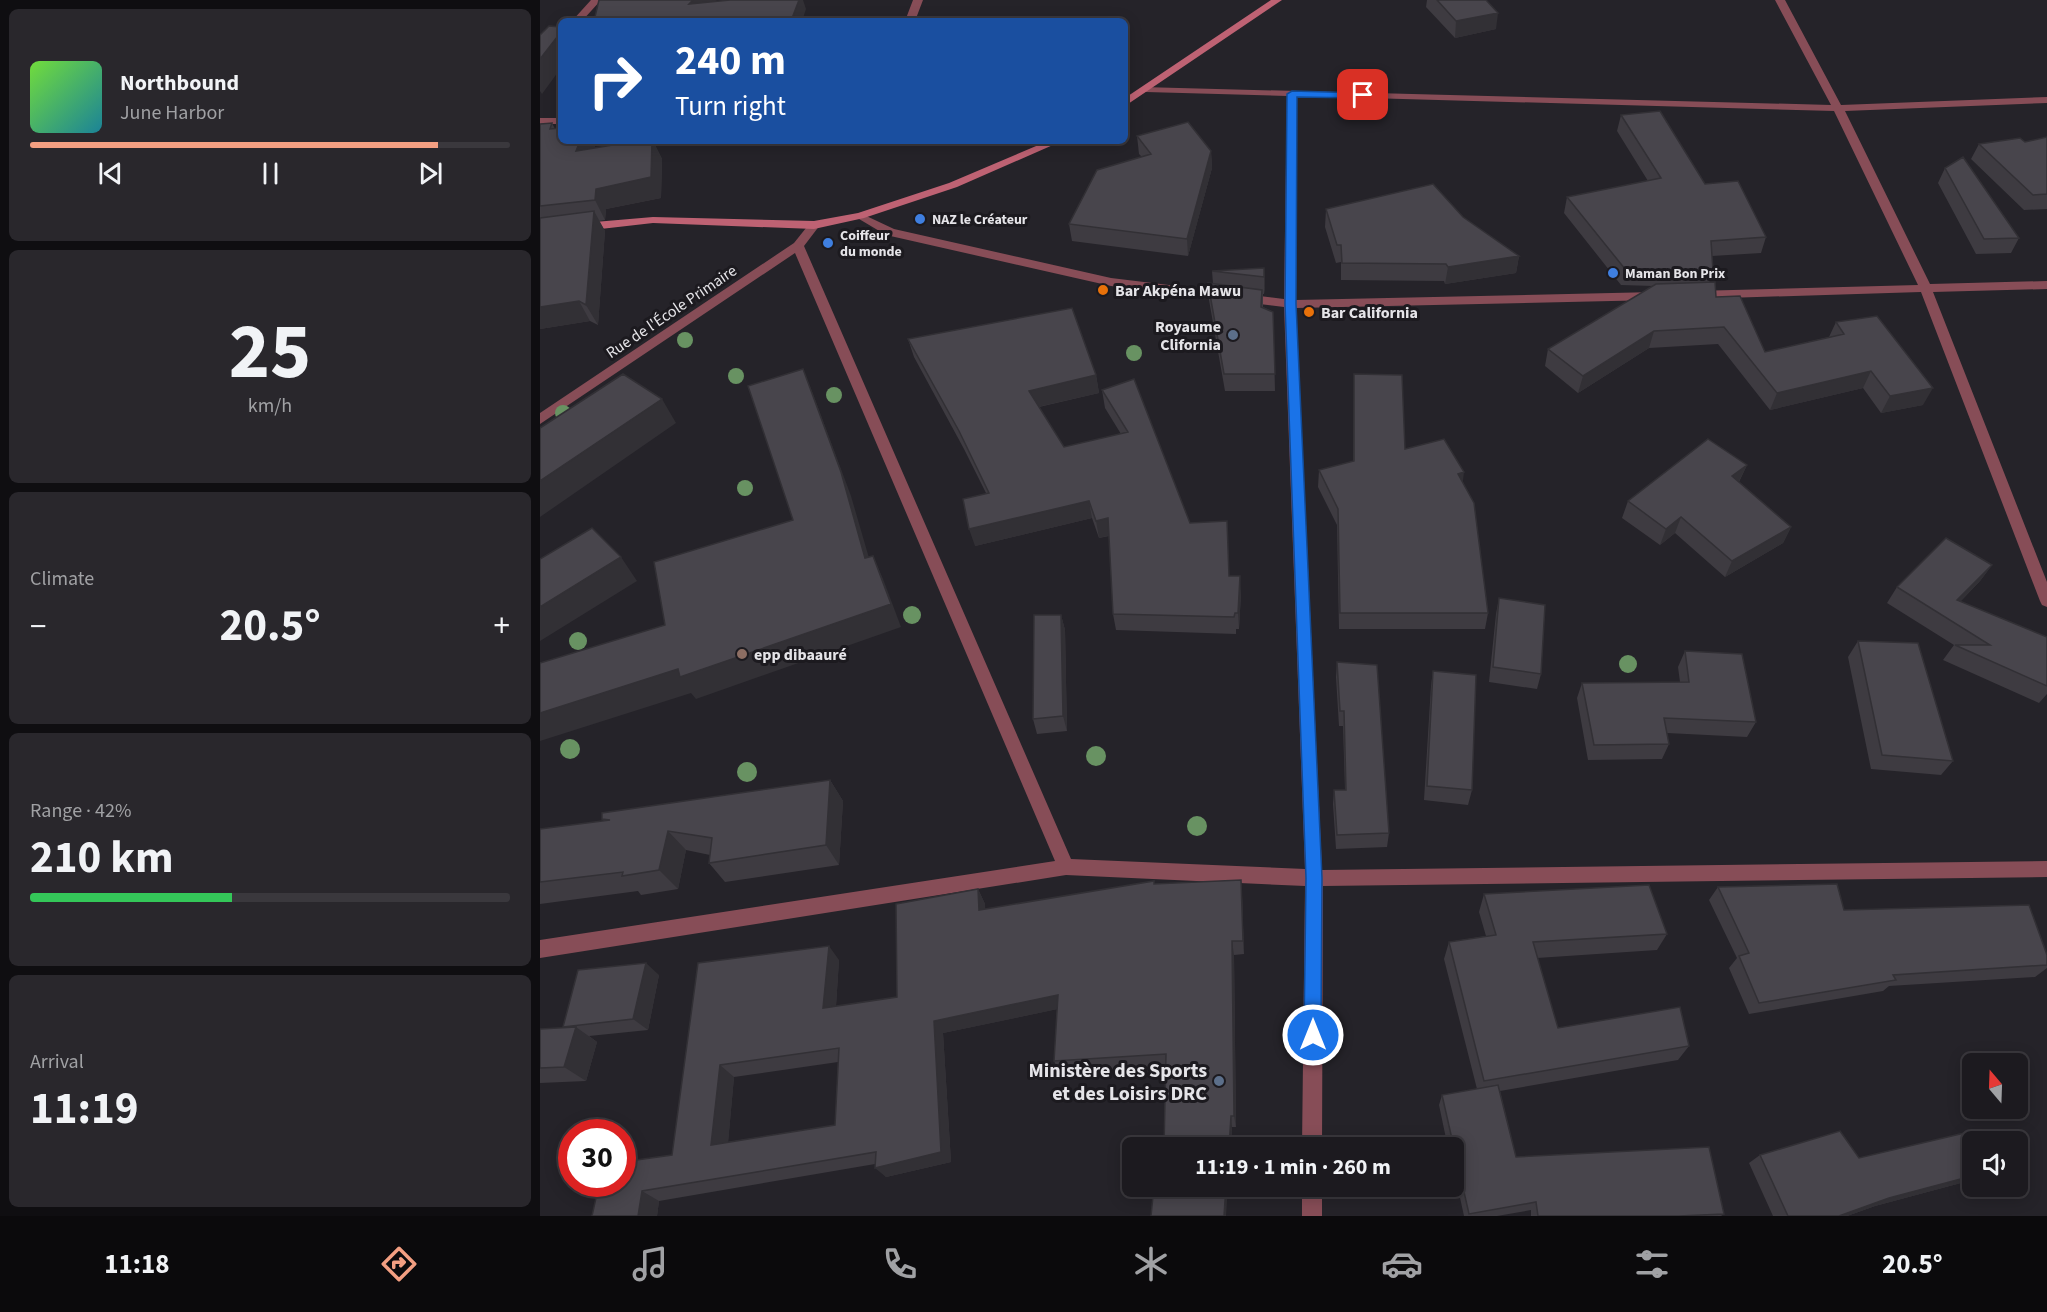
<!DOCTYPE html>
<meta charset="utf-8">
<style>
:root{--surface:#1c1a1f;--page:#29272c;--text:#f1f3f6;--muted:#a0a1a4;--line:#3a383d;--accent:#f39f82}
body{margin:0;font-family:"Source Sans 3",sans-serif;background:var(--page);color:var(--text);height:100vh;display:flex;flex-direction:column;font-size:22px;white-space:nowrap}
*{box-sizing:border-box;margin:0}
p{font-size:20px;color:var(--muted)}
.icon{flex:none;width:33px;height:33px;fill:none;stroke:currentColor;stroke-width:2;stroke-linecap:round;stroke-linejoin:round}
.map{position:relative;flex:1;overflow:hidden}
.details{display:flex;flex-direction:column;gap:9px;padding:9px;background:#0f0e11;width:540px}
.details>*{flex:none}
.guide{position:absolute;left:18px;top:18px;width:570px;height:126px;border-radius:9px;box-shadow:0 3px 15px #0003,0 0 0 2px var(--line);background:#1a4fa0;color:#fff;overflow:hidden}
.needle{width:39px;rotate:341deg}
.fabs{position:absolute;left:1422px;top:1053px;display:grid;gap:12px}
.fabs a{display:grid;place-items:center;width:66px;height:66px;border-radius:9px;background:var(--surface);box-shadow:0 3px 15px #0003,0 0 0 2px var(--line);font-size:30px}
.speed{position:absolute;left:18px;top:1119px;display:flex;gap:12px;font-size:30px;font-weight:700;text-align:center}
.speed>*{display:grid;place-content:center;width:78px;height:78px;border-radius:50%;background:var(--surface);box-shadow:0 3px 15px #0003,0 0 0 2px var(--line);line-height:1}
.speed .limit{border:9px solid #d22;background:#fff;color:#111}
.pin{position:absolute;display:grid;place-items:center;width:51px;height:51px;color:#fff;margin:-26px;border-radius:12px;box-shadow:0 3px 9px #0006}
.me{position:absolute;width:66px;margin:-33px;rotate:0deg;stroke-linejoin:round;filter:drop-shadow(0 0 4px #0008)}
.turn{display:flex;align-items:center;gap:21px;height:126px;padding:0 18px;font-size:27px}
.turn .icon{width:78px;height:78px;stroke-width:2.5}
.turn b{display:block;font-size:42px;line-height:51px}
.big{font-size:45px;font-weight:700;line-height:1.1}
.details .tile{flex:1;display:flex;flex-direction:column;justify-content:center;gap:9px;min-width:0;padding:0 21px;border-radius:9px;background:var(--page)}
.details .dial{align-items:center;gap:0}
.dial b{font-size:78px;line-height:1}
.song{display:flex;align-items:center;gap:18px}
.cover{width:72px;height:72px;border-radius:9px;background:linear-gradient(135deg,hsl(100 70% 55%),hsl(190 70% 35%))}
.played{height:6px;border-radius:3px;background:linear-gradient(90deg,var(--accent) 85%,var(--line) 85%)}
.keys{display:flex;justify-content:space-around;direction:ltr}
.heat{display:flex;justify-content:space-between;align-items:center;font-size:33px;direction:ltr}
.charge{height:9px;border-radius:4px;background:linear-gradient(90deg,#34c759 42%,var(--line) 0)}
.trip{position:absolute;left:582px;top:1137px;width:342px;height:60px;border-radius:9px;background:var(--surface);box-shadow:0 3px 15px #0003,0 0 0 2px var(--line);font-weight:700;line-height:60px;text-align:center}
.menu{display:flex;height:96px;justify-content:space-around;align-items:center;background:#0b0a0c;color:var(--muted)}
.menu .icon{width:42px;height:42px}
.menu .on{color:var(--accent)}
.menu b{font-size:27px;color:var(--text)}
main{display:flex;flex:1;min-height:0}
.map>svg:first-child{display:block}
.lines{fill:none;stroke-linecap:round;stroke-linejoin:round}
.street{fill:#874d57;fill-rule:evenodd}
.secondary{fill:#be6273;fill-rule:evenodd}
.tree{fill:#689262}
.wall{fill:#3e3b41;fill-rule:evenodd}
.shaded-wall{fill:#323035}
.building{fill:#48454c;stroke:#323035;stroke-width:1.5;fill-rule:evenodd}
.route{fill:#1a73e8;stroke:#114b97;stroke-width:1.5}
.shop-dot{fill:#3f7fe0;stroke:#1c1a1f;stroke-width:2}
.food-dot{fill:#e8710a;stroke:#1c1a1f;stroke-width:2}
.service-dot{fill:#5c6f8a;stroke:#1c1a1f;stroke-width:2}
.education-dot{fill:#8d6e63;stroke:#1c1a1f;stroke-width:2}
.labels{text-anchor:middle;stroke-width:6;stroke-linejoin:round;paint-order:stroke}
.far-poi-label{font-size:14px;font-weight:bold;fill:#e5e4e8;stroke:#1c1a1f;text-anchor:start}
.poi-label{font-size:16px;font-weight:bold;fill:#e5e4e8;stroke:#1c1a1f;text-anchor:start}
.street-label{font-size:16px;fill:#e5e4e8;stroke:#1c1a1f}
.near-poi-label{font-size:20px;font-weight:bold;fill:#e5e4e8;stroke:#1c1a1f;text-anchor:end}
</style>
<main>
<section class="details">
<div class="tile">
<div class="song"><i class="cover"></i><div><b>Northbound</b><p>June Harbor</p></div></div>
<div class="played"></div>
<div class="keys"><svg class="icon" aria-label="previous" viewBox="0 0 24 24"><path d="M18 5L8 12l10 7zM5 5v14"/></svg><svg class="icon" aria-label="pause" viewBox="0 0 24 24"><path d="M8 5v14M16 5v14"/></svg><svg class="icon" aria-label="next" viewBox="0 0 24 24"><path d="M6 5l10 7-10 7zM19 5v14"/></svg></div>
</div>
<div class="tile dial"><b>25</b><p>km/h</p></div>
<div class="tile"><p>Climate</p>
<div class="heat"><a>−</a><b class="big">20.5°</b><a>+</a></div>
</div>
<div class="tile"><p>Range · 42%</p><b class="big">210 km</b><div class="charge"></div></div>
<div class="tile"><p>Arrival</p><b class="big">11:19</b></div>
</section>
<div class="map">
<svg width="1507" height="1216" viewBox="0 0 1507 1216">
<rect width="100%" height="100%" fill="#252329"/>
<g class="lines">
<path class="street" d="M51,0H61L42,21H32Z
M373,0H383L375,21H365Z
M1235,0H1245L1301,105L1507,97V103L1305,111L1390,284L1507,281V289L1393,292L1507,582V607L1502,605L1500,601L1381,292L1155,299L1149,295L1155,291L1378,285L1294,111L757,96L756,300L1116,292L1122,296L1116,300L756,308L782,870L1507,861V877L783,886L782,1148H762L765,886L526,875L0,958V940L515,861L255,253L0,424V413L254,243L270,223H278L280,225L264,246L531,859L765,869L744,307L571,286L346,235L314,216L320,213L354,229L571,278L744,299L747,96L606,92L602,91V87L1291,105Z
M0,118H21V124H0Z
M762,1186H782V1216H762Z"/>
<path class="secondary" d="M731,0H742L585,106V98Z
M508,141H522L417,187L324,218L274,229L113,223L43,231L37,227L43,223L113,217L274,221L318,213L409,183Z"/>
</g>
<g class="tree">
<circle cx="145" cy="340" r="8"/>
<circle cx="594" cy="353" r="8"/>
<circle cx="196" cy="376" r="8"/>
<circle cx="294" cy="395" r="8"/>
<circle cx="23" cy="413" r="8"/>
<circle cx="205" cy="488" r="8"/>
<circle cx="372" cy="615" r="9"/>
<circle cx="38" cy="641" r="9"/>
<circle cx="1088" cy="664" r="9"/>
<circle cx="30" cy="749" r="10"/>
<circle cx="556" cy="756" r="10"/>
<circle cx="207" cy="772" r="10"/>
<circle cx="657" cy="826" r="10"/>
</g>
<path class="wall" d="M887,0H946L956,29L915,38L886,7Z
M1081,115L1165,184L1226,237L1221,253L1172,256L1173,271L1169,283L1176,297L1225,352L1289,337L1296,322L1383,405L1341,413L1323,388L1230,410L1178,344L1109,348L1038,393L1005,366L1008,349L1113,286L1081,285L1024,213L1027,197L1108,181L1077,131Z
M12,123L21,141H52L55,147V148L97,141H113L122,159L121,198L66,209L65,220L59,221L65,231L58,325L50,321L0,329V124Z
M597,136L671,151L672,168L648,256L532,241L529,224L602,157L599,154Z
M1507,137V209L1484,210L1431,159L1439,144L1485,142Z
M1405,168L1479,238L1471,253L1436,254L1398,183Z
M786,209L923,217L979,256L976,273L905,284L904,281L801,280V262L796,263L785,227Z
M724,268L725,286L724,294H723V307L733,312L735,391H685L669,300L668,283L673,284L672,271Z
M368,339L556,375L559,393L499,407L524,447L581,434L565,408L562,390L650,523L687,521L689,576L701,593L699,629H696V634L576,630L573,614L569,536L559,538L552,518L435,546L446,493L424,449L374,357Z
M814,374L865,449L923,482L948,613L945,629H799L797,525L778,487L779,470L813,462Z
M1207,465L1199,482L1251,527L1243,543L1185,577L1135,533L1120,545L1082,518L1088,501Z
M1452,565L1440,581L1420,602L1507,637V694L1499,703L1403,660L1414,645L1347,603L1357,587Z
M959,598L1001,674L997,689L949,682L956,614Z
M521,615L525,630L527,731L497,734L493,719Z
M1318,641L1413,761L1401,775L1331,769L1308,657Z
M1145,651L1216,722L1207,737L1127,733L1129,744L1122,759L1048,760L1037,698L1042,683L1140,682L1138,667Z
M797,662L849,833L847,847L796,849L793,804L794,790H805L803,726H799L796,677Z
M893,671L932,790L928,805L884,800L891,686Z
M290,780L303,801L299,865L185,882L169,863L170,855L146,850L138,889L101,895L98,891L0,904V829L64,821L62,819Z
M614,884L702,895L704,954L694,955L696,1127H692L691,1148H624L626,1066L520,1073L514,1061L517,1009L403,1033L411,1162L346,1177L335,1164L119,1201L117,1216H52L132,1155L158,963L299,960L296,1006L357,997L438,889L445,904V909ZM298,1062L295,1125L188,1142L194,1077Z
M1178,887L1304,910L1507,955V968L1495,977L1349,986L1343,991L1209,1014L1189,968L1197,958L1169,900Z
M944,894L1127,934L1117,950L997,958L1018,1028L1149,1046L1138,1060L960,1091L976,1157L1184,1214L1181,1216H991V1210L957,1216H924L914,1170V1148H908L899,1105L902,1095L937,1089L904,959L909,942L946,936L939,912Z
M119,975L108,1030L49,1036L57,1042L46,1081L0,1083V1029L25,1028L23,1027Z
M1432,1142V1180L1335,1206L1307,1216H1233L1209,1163L1220,1155L1319,1158Z"/>
<path class="shaded-wall" d="M153,0H177L155,19L149,4Z
M259,0H263L266,9L262,21H251Z
M958,13L956,29L915,38L916,21Z
M21,32V68L2,94L0,91V59Z
M40,141H52L55,147L47,171L36,151Z
M112,141H113L122,159L121,198L66,209L65,220L55,200L56,189Z
M671,151L672,168L648,256L647,239Z
M54,211L65,231L58,325L46,305Z
M979,256L976,273L905,284L908,267Z
M724,268L725,286L724,294Z
M39,301L50,321L0,329V307Z
M1114,331L1109,348L1038,393L1043,376Z
M263,369L273,394L311,496L336,582L325,558Z
M1331,371L1323,388L1230,410L1237,393Z
M556,375L559,393L493,408L489,391Z
M1393,388L1383,405L1341,413L1350,396Z
M122,399L136,423L0,517V481Z
M1207,465L1199,481L1185,493L1192,476Z
M924,472L922,489L918,474Z
M549,501L552,518L435,546L429,529Z
M1141,517L1135,533L1120,545L1126,529Z
M568,518L571,535L559,538L556,521Z
M1251,527L1243,543L1185,577L1192,561Z
M333,556L343,579L361,627L156,699L151,693L0,741V713Z
M81,557L97,581L0,641V607Z
M1452,565L1440,581L1406,616L1417,600Z
M700,576L701,593L699,629L698,613Z
M521,615L525,630L527,731L523,716Z
M290,780L303,801L299,865L286,845Z
M128,831L146,850L138,889L119,870Z
M701,880L702,895L704,954L703,941Z
M438,889L445,904L446,924L439,910Z
M692,941L694,955L696,1127L694,1116Z
M289,946L299,960L295,1021L283,1008Z
M106,963L119,975L108,1030L93,1019Z
M518,995L523,1008L403,1033L411,1162L346,1177L335,1168L394,1021Z
M36,1027L57,1042L46,1081L24,1067Z
M180,1065L194,1077L187,1155L171,1145Z
M691,1116L692,1127L691,1148H689Z
M1432,1176V1180L1335,1206L1307,1216H1299L1349,1198Z
M686,1186H688L686,1216H684Z
M102,1191L119,1201L117,1216H98Z"/>
<path class="building" d="M59,0H153L149,4L190,0H259L251,21H129L130,19L128,21H54Z
M897,0H946L958,13L916,21Z
M9,26L21,27V32L0,59V35Z
M1120,111L1165,184L1198,181L1226,237L1171,241L1173,271L1137,272L1140,270L1085,269L1027,197L1121,178L1081,115Z
M648,122L671,151L647,239L529,224L557,170L611,154L597,136Z
M12,123L10,129L21,128V141H40L36,151L97,141H112L111,177L56,189L55,200L0,206V124Z
M1507,137V194L1493,195L1439,144L1480,138L1485,142Z
M1423,157L1479,238L1444,239L1405,168Z
M893,184L923,217L979,256L908,267L906,264L802,263L801,245H797L786,209Z
M54,211L46,305L39,301L0,307V218Z
M724,268V277L672,271Z
M1175,282L1176,297L1200,296L1225,352L1304,334L1296,322L1337,316L1393,388L1350,396L1331,371L1237,393L1184,327L1114,331L1043,376L1008,349L1116,284Z
M668,283L722,290L721,307L733,312L735,374H684Z
M532,308L556,375L489,391L524,447L588,432L562,390L594,379L650,523L687,521L689,576H700L698,613H695L694,617L573,614L568,518L556,521L549,501L429,529L423,499L449,493L419,431L368,339Z
M263,369L301,472L325,558L333,556L351,604L140,677L138,669L0,713V663L125,625L114,562L253,520L208,386Z
M83,374L122,399L0,481V428Z
M814,374L862,375L865,449L904,439L924,472L918,474L934,503L948,613H800L798,509L779,470L814,461Z
M1168,439L1207,465L1192,476L1251,527L1192,561L1141,517L1126,529L1088,501Z
M52,528L81,557L0,607V559Z
M1406,538L1452,565L1417,600L1507,637V686L1415,645H1450L1357,587Z
M959,598L1005,605L1001,674L953,667Z
M494,615H521L523,716L493,719Z
M1318,641L1378,643L1413,761L1342,755Z
M1145,651L1202,654L1216,722L1124,718L1129,744L1054,745L1042,683L1149,682Z
M797,662L837,665L849,833L797,835L794,790H806L804,711H800Z
M893,671L936,675L932,790L887,786Z
M290,780L286,845L169,863L172,838L128,831L119,870L82,876L83,872L0,882V829L70,820L62,819V813Z
M701,880L703,941H692L694,1116H691L689,1148H624L626,1054L514,1061L518,995L394,1021L401,1152L335,1168L336,1152L102,1191L98,1216H52L59,1184H82V1162L132,1155L158,963L289,946L283,1008L357,997L356,904L438,889L439,910L614,881V884ZM299,1048L295,1125L171,1145L180,1065Z
M1297,884L1304,910L1489,905L1507,955V965L1353,975L1356,980L1219,1003L1199,956L1209,953L1178,887Z
M1109,885L1127,934L993,942L1018,1028L1140,1007L1149,1046L944,1081L909,942L956,935L944,894Z
M106,963L93,1019L23,1027L38,970Z
M36,1027L24,1067L0,1068V1029Z
M958,1085L976,1157L1169,1147L1184,1214L1139,1216H998L996,1202L929,1214L902,1095Z
M1300,1131L1319,1158L1433,1131L1437,1142H1432V1176L1349,1198L1299,1216H1248L1220,1155Z
M614,1186H686L684,1216H611Z"/>
<path class="route" d="M752,91L823,93L828,95L823,98L757,97L756,304L782,878L781,1035L779,1041L773,1044L767,1041L764,1035L766,878L745,304L747,94Z"/>
<g class="shop-dot">
<circle cx="380" cy="219" r="6"/>
<circle cx="288" cy="243" r="6"/>
<circle cx="1073" cy="273" r="6"/>
</g>
<g class="food-dot">
<circle cx="563" cy="290" r="6"/>
<circle cx="769" cy="312" r="6"/>
</g>
<g class="service-dot">
<circle cx="693" cy="335" r="6"/>
<circle cx="679" cy="1081" r="6"/>
</g>
<circle class="education-dot" cx="202" cy="654" r="6"/>
<g class="labels">
<g class="far-poi-label">
<text x="392" y="224">NAZ le Créateur</text>
<text x="300" y="240">Coiffeur<tspan x="300" dy="16">du monde</tspan></text>
<text x="1085" y="278">Maman Bon Prix</text>
</g>
<g class="poi-label">
<text x="575" y="296">Bar Akpéna Mawu</text>
<text x="781" y="318">Bar California</text>
<text x="681" y="332" text-anchor="end">Royaume<tspan x="681" dy="18">Clifornia</tspan></text>
<text x="214" y="660">epp dibaauré</text>
</g>
<g class="street-label">
<text transform="translate(131 311) rotate(-34)" y="6">Rue de l'École Primaire</text>
</g>
<g class="near-poi-label">
<text x="667" y="1077">Ministère des Sports<tspan x="667" dy="23">et des Loisirs DRC</tspan></text>
</g>
</g>
</svg>
<div class="fabs">
<a><svg class="needle" viewBox="-14 -14 28 28"><path d="M0-13l5 13h-10z" fill="#e53935"/><path d="M0 13l5-13h-10z" fill="#a0a1a4"/></svg></a>
<a><svg class="icon" aria-label="sound" viewBox="0 0 24 24"><path d="M4 9h4l5-4v14l-5-4H4zM17 9q2 3 0 6"/></svg></a>
</div>
<div class="speed"><div class="limit">30</div></div>
<div class="pin" style="left:823px;top:95px;background:#d93025"><svg class="icon" aria-label="arrive" viewBox="0 0 24 24"><path d="M6 21V4h12l-3 4 3 4H6"/></svg></div>
<svg class="me" style="left:773px;top:1035px" viewBox="-20 -20 40 40"><circle r="17" fill="#1a73e8" stroke="#fff" stroke-width="3"/><path d="M0-11L8 9 0 5-8 9z" fill="#fff"/></svg>
<div class="trip">11:19 · 1 min · 260 m</div>
<div class="guide">
<div class="turn"><svg class="icon" aria-label="right" viewBox="0 0 24 24"><path d="M7 20v-9h11M14 6l5 5-5 5"/></svg><div><b>240 m</b>Turn right</div></div>
</div>
</div>
</main>
<nav class="menu">
<b>11:18</b>
<svg class="icon on" aria-label="directions" viewBox="0 0 24 24"><path d="M12 3l9 9-9 9-9-9zM9 14v-3h6M13 9l2 2-2 2"/></svg>
<svg class="icon" aria-label="music" viewBox="0 0 24 24"><path d="M9 18V5l10-2v13"/><circle cx="6" cy="18" r="3"/><circle cx="16" cy="16" r="3"/></svg>
<svg class="icon" aria-label="phone" viewBox="0 0 24 24"><path d="M5 4h4l2 5-3 2q2 4 5 5l2-3 5 2v4C11 20 4 13 5 4z"/></svg>
<svg class="icon" aria-label="climate" viewBox="0 0 24 24"><path d="M12 3v18M4 7l16 10M4 17L20 7"/></svg>
<svg class="icon" aria-label="car" viewBox="0 0 24 24"><path d="M5 17H2v-5l4-1 3-4h7l3 4 3 1v5h-3M9 17h6M6 11h13"/><circle cx="7" cy="17" r="2"/><circle cx="17" cy="17" r="2"/></svg>
<svg class="icon" aria-label="filters" viewBox="0 0 24 24"><path d="M4 7h16M4 17h16"/><circle cx="9" cy="7" r="2"/><circle cx="15" cy="17" r="2"/></svg>
<b>20.5°</b>
</nav>
